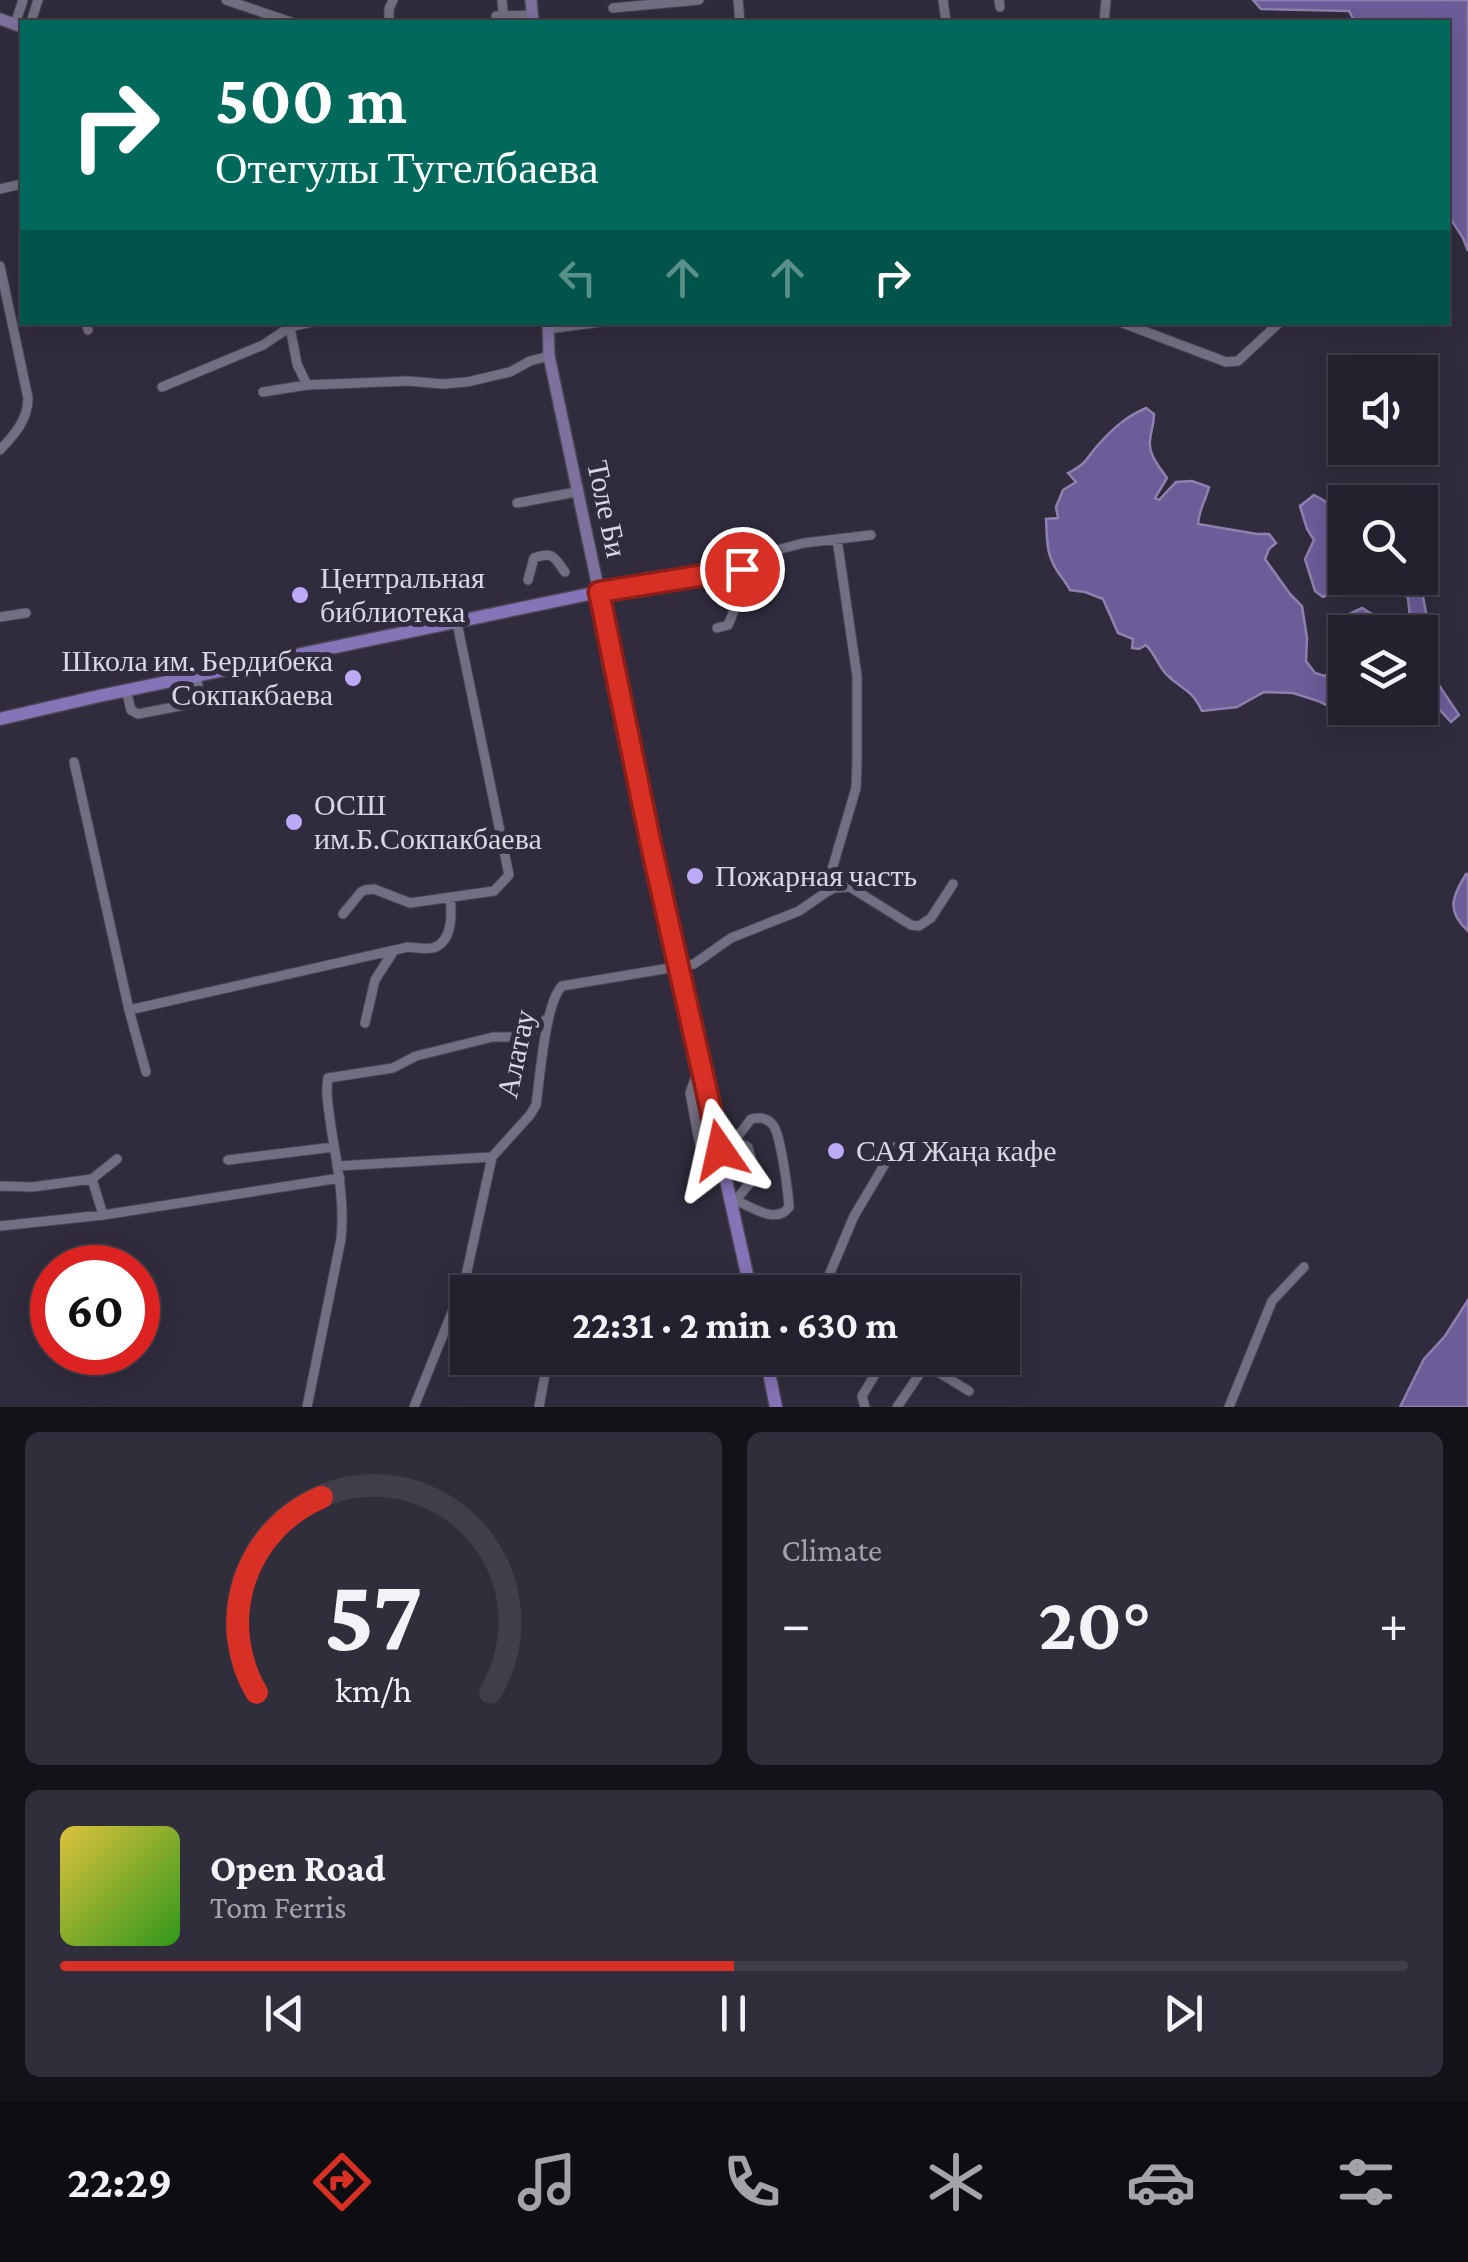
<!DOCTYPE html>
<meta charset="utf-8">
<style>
:root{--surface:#24212e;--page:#302e3a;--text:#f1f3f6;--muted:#a3a3aa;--line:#413e4a;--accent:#d93025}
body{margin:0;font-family:"Crimson Pro",serif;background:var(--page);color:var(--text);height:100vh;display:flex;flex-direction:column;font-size:38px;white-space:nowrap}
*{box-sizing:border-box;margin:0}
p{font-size:32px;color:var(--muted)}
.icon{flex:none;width:55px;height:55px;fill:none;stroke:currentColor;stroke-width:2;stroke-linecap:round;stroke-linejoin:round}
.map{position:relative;height:1407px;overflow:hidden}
.details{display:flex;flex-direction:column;gap:25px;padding:25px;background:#141219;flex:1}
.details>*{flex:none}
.guide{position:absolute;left:20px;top:20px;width:1430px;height:305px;border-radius:0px;box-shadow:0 5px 25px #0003,0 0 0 2px var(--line);background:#00695c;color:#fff;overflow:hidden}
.tools{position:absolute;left:1328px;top:355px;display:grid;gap:20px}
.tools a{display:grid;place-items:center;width:110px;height:110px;border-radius:0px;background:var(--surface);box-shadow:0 5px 25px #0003,0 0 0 2px var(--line);font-size:50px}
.speed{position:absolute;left:30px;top:1245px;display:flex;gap:20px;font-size:50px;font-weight:700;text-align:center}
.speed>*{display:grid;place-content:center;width:130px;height:130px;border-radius:50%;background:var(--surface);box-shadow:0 5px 25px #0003,0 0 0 2px var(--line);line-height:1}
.speed .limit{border:15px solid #d22;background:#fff;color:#111}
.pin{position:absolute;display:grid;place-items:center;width:85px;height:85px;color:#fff;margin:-42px;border:5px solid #fff;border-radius:50%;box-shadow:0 2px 10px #0007}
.me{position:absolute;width:110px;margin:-55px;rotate:349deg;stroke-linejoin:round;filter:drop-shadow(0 0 8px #0008)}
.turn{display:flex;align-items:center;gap:35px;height:210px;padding:0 30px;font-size:45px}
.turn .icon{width:130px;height:130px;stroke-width:2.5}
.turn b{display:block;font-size:70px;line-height:85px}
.lanes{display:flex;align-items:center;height:95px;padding:0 30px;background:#0003;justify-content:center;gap:50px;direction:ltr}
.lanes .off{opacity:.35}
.big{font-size:75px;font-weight:700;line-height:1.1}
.details .tile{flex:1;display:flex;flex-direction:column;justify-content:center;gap:15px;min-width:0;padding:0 35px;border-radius:15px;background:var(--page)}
.details .dial{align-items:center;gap:0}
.dial svg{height:260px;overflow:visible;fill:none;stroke:var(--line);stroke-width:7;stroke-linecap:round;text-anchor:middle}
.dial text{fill:var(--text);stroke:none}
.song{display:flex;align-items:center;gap:30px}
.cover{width:120px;height:120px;border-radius:15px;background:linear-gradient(135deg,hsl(50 70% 55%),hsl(110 70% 35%))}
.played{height:10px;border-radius:5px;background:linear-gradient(90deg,var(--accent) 50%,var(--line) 50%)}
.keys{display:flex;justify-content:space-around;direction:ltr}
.heat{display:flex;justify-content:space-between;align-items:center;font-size:55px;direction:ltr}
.details .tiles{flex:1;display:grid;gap:25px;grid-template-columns:1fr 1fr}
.tile:last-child{grid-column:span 2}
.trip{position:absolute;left:450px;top:1275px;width:570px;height:100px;border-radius:0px;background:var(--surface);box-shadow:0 5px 25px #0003,0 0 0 2px var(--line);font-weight:700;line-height:100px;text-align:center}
.dock{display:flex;height:160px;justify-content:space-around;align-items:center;background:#0e0d12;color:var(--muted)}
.dock .icon{width:70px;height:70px}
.dock .active{color:var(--accent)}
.dock b{font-size:45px;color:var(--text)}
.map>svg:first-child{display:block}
.water{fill:#6c5d99;stroke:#8d82af;stroke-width:2.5}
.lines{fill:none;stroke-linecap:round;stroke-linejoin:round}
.street-casing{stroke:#4a4755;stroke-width:11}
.secondary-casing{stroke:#4a4755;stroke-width:14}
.primary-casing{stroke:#4a4755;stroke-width:15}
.street{stroke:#736f82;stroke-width:9}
.secondary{stroke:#7d729d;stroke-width:11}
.primary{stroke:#8674b9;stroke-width:12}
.route-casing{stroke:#8d1f18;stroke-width:25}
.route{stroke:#d93025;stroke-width:18}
.poi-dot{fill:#bbaaf6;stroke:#302c3d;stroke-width:4}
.labels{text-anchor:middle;stroke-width:10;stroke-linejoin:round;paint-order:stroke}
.street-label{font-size:30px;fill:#d9d7e2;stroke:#302c3d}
.poi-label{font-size:30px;fill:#d9d7e2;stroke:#302c3d;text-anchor:start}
</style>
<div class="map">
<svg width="1468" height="1407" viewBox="0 0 1468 1407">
<rect width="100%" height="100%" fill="#302c3d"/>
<path class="water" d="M1253,0H1468V251L1463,238L1448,215V22H1355L1349,11L1261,9Z
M1146,408L1154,414C1154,424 1151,431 1150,440C1148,455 1159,466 1167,478L1155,498L1159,500L1176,482L1192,481L1209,487C1206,500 1199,509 1198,524L1257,534H1269L1276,543L1269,549L1265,559L1290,594L1302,606L1307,638L1306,661L1315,673L1325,676C1346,658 1339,652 1335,628L1343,617L1362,608L1375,616V632H1345V705L1334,709L1318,701L1293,693L1264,692L1237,707L1202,711C1191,688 1183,691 1166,674C1158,665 1155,654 1146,645L1139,649L1132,648L1133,639L1118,633L1103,599L1085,592L1070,590C1065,580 1056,572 1052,561C1046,549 1047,532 1046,519L1058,518L1056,507L1063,490L1076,482L1068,473C1088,463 1085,459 1099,444C1113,428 1126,417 1146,408Z
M1314,495C1328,502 1339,510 1345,524V578H1350L1353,589L1343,588L1323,597L1315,591L1305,559L1314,540L1307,529L1300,506Z
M1420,565L1422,567L1420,581L1427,618H1410L1408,598L1393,581L1377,582V578H1420Z
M1420,657L1459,715L1451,722L1437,707L1431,704L1420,680Z
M1466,874H1468V931C1446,911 1452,897 1466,874Z
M1468,1300V1407H1400L1424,1359L1445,1336Z"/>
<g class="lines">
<defs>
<path id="street" d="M226,0L291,22
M502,0L504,22
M738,0L740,22
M943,0L946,22
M999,0L1000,7
M613,8L699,0
M496,16L533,15
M31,22L38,0
M389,22V9L393,0
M1104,22L1106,0
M15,24L23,0
M0,189L22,184
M0,266L28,398C28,420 14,435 0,450
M86,322L88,330
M1120,322L1226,362L1238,361L1280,322
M290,327L297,364L307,385
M548,329L601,322
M162,387L263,345L290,327L312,322
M263,392L307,385L408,381L443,384L467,382L510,372L530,361L549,356
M517,503L576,492
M528,580L534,558C553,551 554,557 565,572
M599,592L742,569L765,553L804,543L871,535
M0,617L26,613
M717,628L728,625C737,606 740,591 737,570
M126,690L131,710L138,714L195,703L200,696L196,676
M74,762L129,1010L146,1072
M825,893L834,888L850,887L911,925L919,926L931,918L953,884
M343,914L361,892L365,890L374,889L410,903L494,891L509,875L457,623
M129,1010L408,947C415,948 425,949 433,948C453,942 452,913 450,897
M365,1023L375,980L393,952
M699,1068L690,1093L702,1157L723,1174
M726,1149L744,1145L748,1147L756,1176L733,1203
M728,1149L751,1119C759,1117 767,1117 773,1125C781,1136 788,1191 789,1207C776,1225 752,1207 735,1200
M228,1160L334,1147
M337,1166L492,1157
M92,1179L103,1215
M0,1186L32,1187L92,1179L117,1159
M0,1226L103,1215L340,1178
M465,1280L480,1289L541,1292
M822,1292L854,1216L895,1147
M307,1407L341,1239C345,1201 337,1164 331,1127C329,1111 325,1094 328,1078L393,1068L416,1056L493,1037H517L537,1027L549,1017
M414,1407L465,1280L492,1157L530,1115L536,1105C540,1078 545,1003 562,986L694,964L731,938L799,911L825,893L856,788L857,762V676L837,539
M539,1407L548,1358
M865,1407L862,1396L885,1358
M897,1407L925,1366L930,1367L969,1391
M1229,1407L1272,1301L1304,1267"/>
<path id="secondary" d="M531,0L533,22
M0,19L22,27
M548,322L549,356L599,592"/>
<path id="primary" d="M0,719L99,696L599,592L651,845L751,1292
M766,1358L776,1407"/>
</defs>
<use href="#street" class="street-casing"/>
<use href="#secondary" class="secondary-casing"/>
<use href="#primary" class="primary-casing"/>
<use href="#street" class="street"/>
<use href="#secondary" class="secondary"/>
<use href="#primary" class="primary"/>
</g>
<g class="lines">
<defs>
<path id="route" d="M720,1150L651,845L599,592L742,569"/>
</defs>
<use href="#route" class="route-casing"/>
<use href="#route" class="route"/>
</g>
<g class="poi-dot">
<circle cx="300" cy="595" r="10"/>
<circle cx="353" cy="678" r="10"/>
<circle cx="294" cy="822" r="10"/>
<circle cx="695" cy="876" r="10"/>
<circle cx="836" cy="1151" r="10"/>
</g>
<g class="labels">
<g class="street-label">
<text transform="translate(607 509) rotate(78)" y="10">Толе Би</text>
<text transform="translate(516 1054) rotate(-78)" y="10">Алатау</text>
</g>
<g class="poi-label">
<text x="320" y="588">Центральная<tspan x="320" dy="34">библиотека</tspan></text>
<text x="333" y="671" text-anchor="end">Школа им. Бердибека<tspan x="333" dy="34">Сокпакбаева</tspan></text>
<text x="314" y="815">ОСШ<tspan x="314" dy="34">им.Б.Сокпакбаева</tspan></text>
<text x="715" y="886">Пожарная часть</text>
<text x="856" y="1161">САЯ Жаңа кафе</text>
</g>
</g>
</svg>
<div class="tools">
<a><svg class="icon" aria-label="sound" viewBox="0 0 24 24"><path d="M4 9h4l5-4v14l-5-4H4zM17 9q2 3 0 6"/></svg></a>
<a><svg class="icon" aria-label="search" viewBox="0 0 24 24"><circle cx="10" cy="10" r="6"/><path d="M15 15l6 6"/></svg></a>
<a><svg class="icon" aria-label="layers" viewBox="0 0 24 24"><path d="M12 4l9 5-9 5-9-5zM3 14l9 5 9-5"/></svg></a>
</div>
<div class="speed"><div class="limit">60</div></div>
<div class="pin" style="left:742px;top:569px;background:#d93025"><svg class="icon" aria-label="arrive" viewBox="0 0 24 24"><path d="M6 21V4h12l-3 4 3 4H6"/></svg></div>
<svg class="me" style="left:720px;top:1150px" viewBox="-20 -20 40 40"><path d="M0-17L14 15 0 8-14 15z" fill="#d93025" stroke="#fff" stroke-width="4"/></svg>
<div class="trip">22:31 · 2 min · 630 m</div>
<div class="guide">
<div class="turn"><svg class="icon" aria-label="right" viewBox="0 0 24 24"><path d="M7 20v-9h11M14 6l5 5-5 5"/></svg><div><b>500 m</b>Отегулы Тугелбаева</div></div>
<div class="lanes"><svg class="icon off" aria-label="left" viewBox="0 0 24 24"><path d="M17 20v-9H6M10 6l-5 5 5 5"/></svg><svg class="icon off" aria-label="ahead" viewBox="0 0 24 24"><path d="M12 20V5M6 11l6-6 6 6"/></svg><svg class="icon off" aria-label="ahead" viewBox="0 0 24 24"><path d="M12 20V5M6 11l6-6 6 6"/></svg><svg class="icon" aria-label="right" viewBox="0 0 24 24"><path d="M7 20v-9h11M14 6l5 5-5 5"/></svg></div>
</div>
</div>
<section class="details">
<div class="tiles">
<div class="tile dial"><svg viewBox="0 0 100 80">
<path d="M14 69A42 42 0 1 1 86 69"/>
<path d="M14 69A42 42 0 0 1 34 9" stroke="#d93025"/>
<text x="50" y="56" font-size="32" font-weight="700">57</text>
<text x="50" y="72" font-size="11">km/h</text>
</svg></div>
<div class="tile"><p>Climate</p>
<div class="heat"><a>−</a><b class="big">20°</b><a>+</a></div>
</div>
<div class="tile">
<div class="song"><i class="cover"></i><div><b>Open Road</b><p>Tom Ferris</p></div></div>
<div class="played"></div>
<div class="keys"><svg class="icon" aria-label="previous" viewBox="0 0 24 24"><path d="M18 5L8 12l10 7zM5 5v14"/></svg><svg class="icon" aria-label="pause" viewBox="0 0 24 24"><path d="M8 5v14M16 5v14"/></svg><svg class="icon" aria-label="next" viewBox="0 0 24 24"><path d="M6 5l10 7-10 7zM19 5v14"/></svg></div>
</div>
</div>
</section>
<nav class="dock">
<b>22:29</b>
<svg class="icon active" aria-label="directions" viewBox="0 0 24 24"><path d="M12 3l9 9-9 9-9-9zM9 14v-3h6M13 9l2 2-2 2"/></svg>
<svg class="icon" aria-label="music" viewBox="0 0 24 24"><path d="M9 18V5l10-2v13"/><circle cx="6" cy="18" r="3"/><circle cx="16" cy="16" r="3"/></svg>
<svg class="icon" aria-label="phone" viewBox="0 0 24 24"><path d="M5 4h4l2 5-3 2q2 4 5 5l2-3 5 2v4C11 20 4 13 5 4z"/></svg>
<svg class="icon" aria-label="climate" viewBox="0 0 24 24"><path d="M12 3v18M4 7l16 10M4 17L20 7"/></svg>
<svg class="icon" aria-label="car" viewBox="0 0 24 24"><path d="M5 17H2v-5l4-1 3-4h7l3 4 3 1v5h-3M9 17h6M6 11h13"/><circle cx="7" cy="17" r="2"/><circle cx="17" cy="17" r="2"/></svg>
<svg class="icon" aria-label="filters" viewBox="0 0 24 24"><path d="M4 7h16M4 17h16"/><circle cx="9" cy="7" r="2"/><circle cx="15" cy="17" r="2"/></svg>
</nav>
